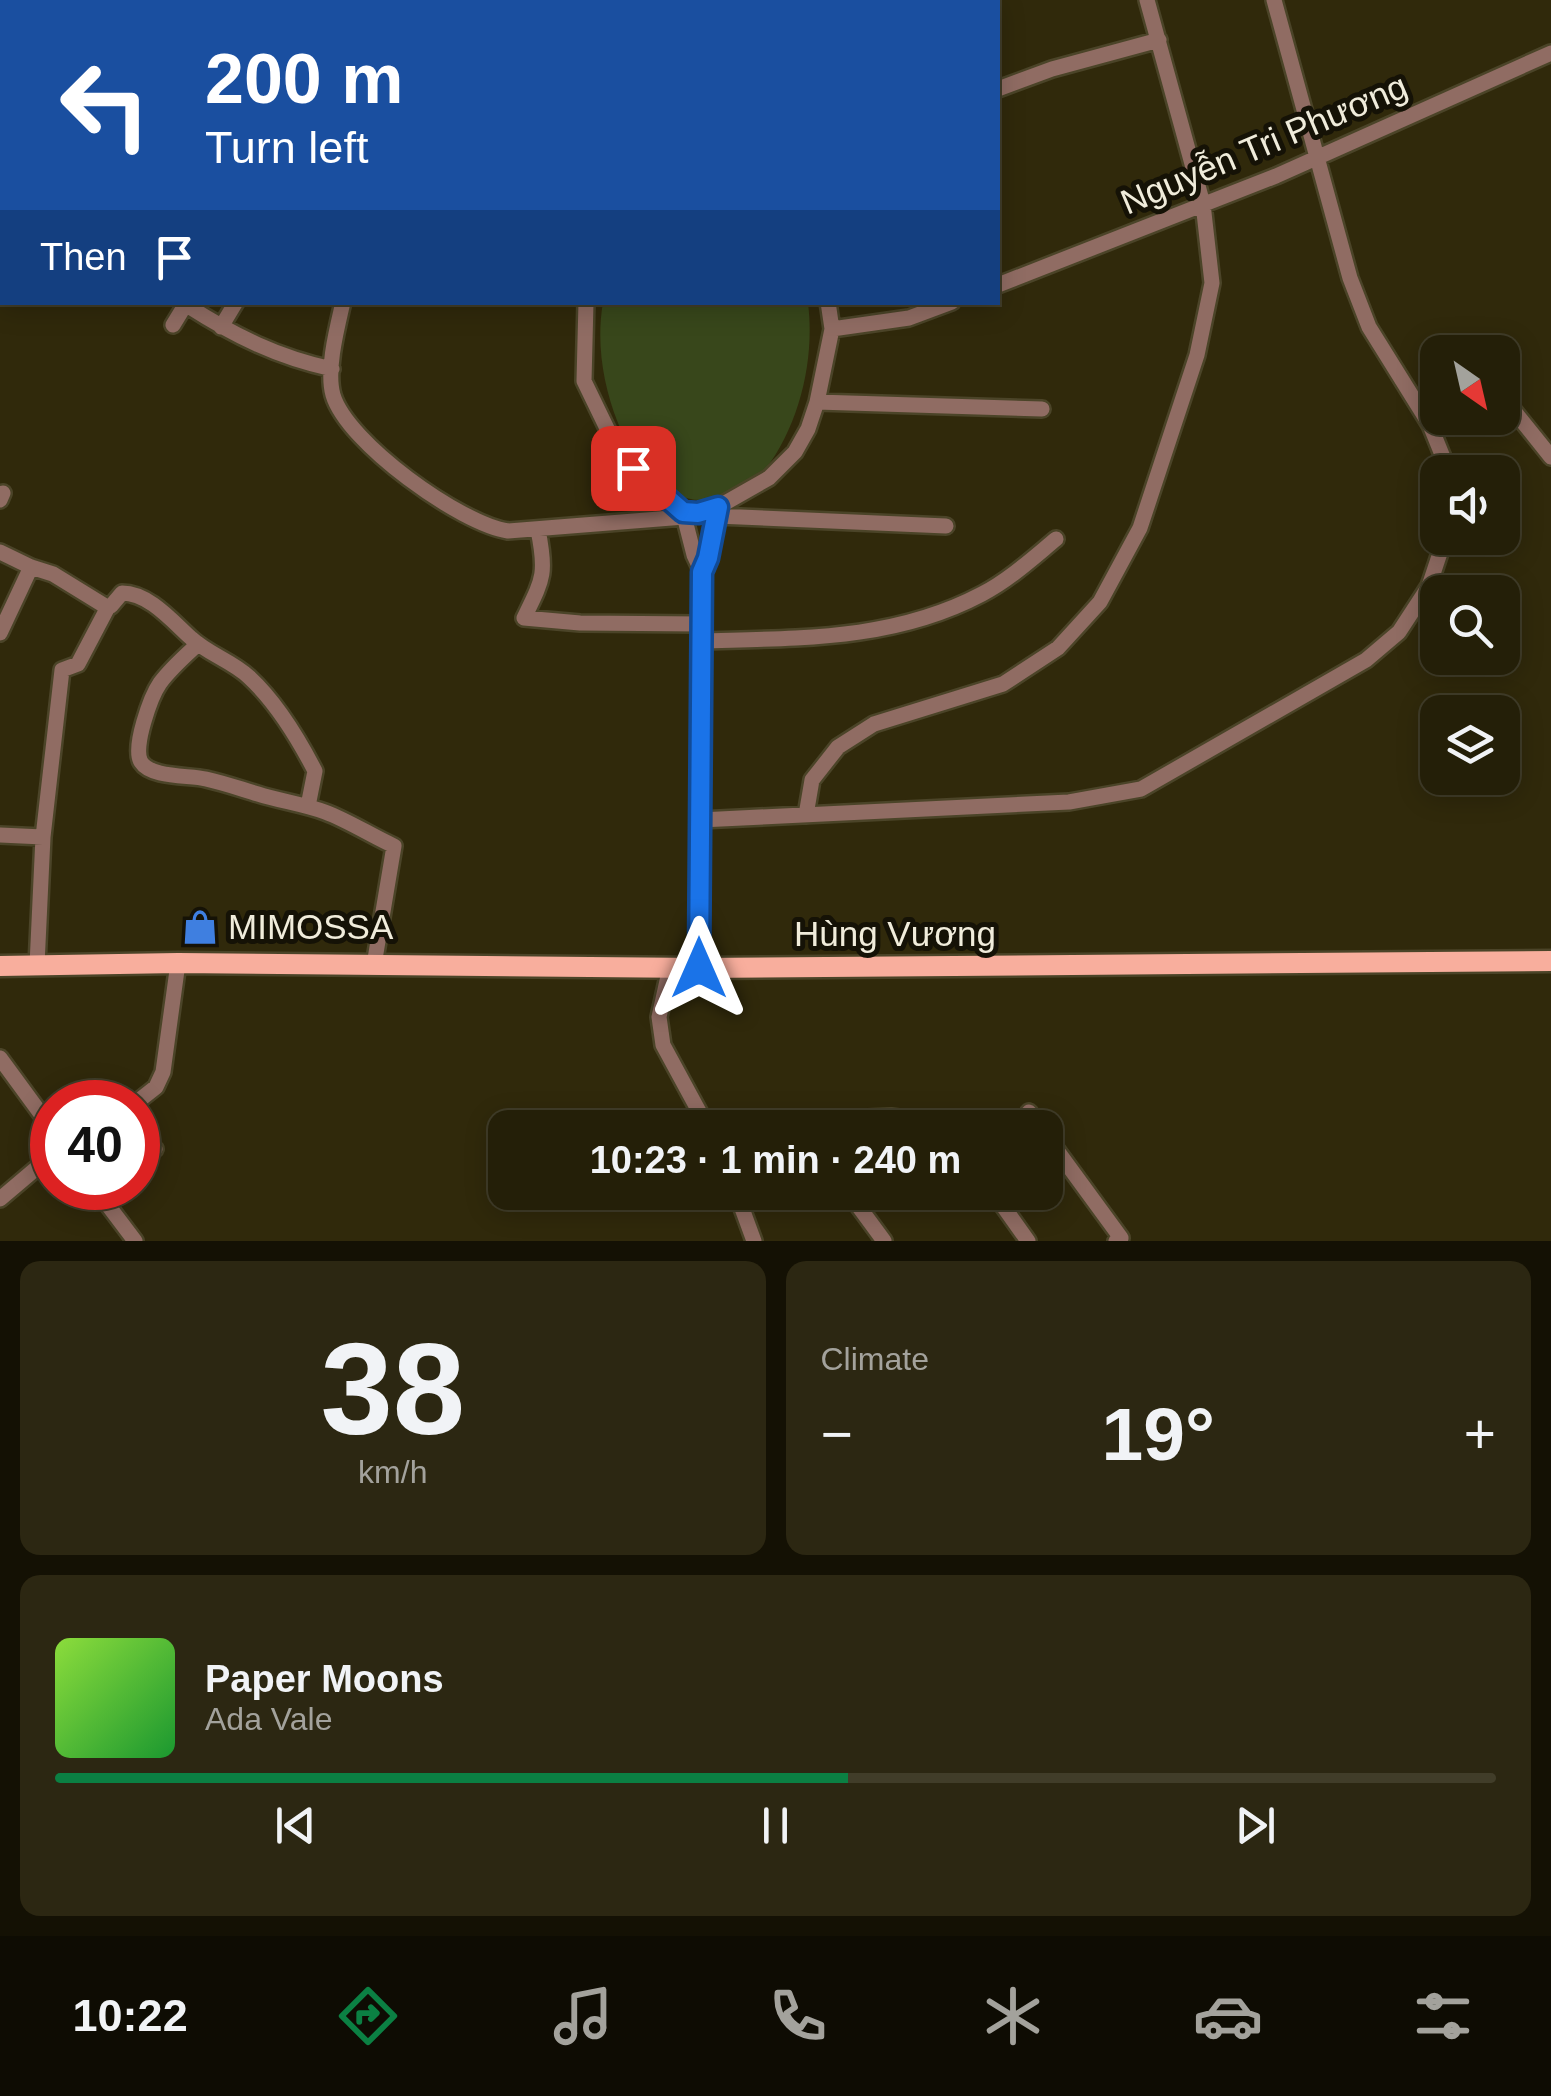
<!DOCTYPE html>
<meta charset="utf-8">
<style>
:root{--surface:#241f08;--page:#2c2712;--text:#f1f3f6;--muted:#a3a29c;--line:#413d29;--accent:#0b8043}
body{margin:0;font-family:Helvetica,sans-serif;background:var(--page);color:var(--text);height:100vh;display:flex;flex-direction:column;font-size:38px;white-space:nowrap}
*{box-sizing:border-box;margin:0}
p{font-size:32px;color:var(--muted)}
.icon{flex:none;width:55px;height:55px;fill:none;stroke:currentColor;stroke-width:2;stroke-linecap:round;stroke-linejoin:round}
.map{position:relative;height:1241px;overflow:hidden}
.details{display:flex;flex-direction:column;gap:20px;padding:20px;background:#141104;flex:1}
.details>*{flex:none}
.guide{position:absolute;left:0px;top:0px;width:1000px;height:305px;box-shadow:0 5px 25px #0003,0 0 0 2px var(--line);background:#1a4fa0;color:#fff;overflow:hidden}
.needle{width:65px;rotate:146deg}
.controls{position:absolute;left:1420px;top:335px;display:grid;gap:20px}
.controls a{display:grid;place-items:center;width:100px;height:100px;border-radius:20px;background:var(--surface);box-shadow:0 5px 25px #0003,0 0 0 2px var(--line);font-size:50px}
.speed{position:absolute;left:30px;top:1080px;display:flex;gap:20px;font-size:50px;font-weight:700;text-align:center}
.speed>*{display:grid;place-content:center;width:130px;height:130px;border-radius:50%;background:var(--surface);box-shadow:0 5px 25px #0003,0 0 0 2px var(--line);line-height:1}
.speed .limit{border:15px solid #d22;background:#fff;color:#111}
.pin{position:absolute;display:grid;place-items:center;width:85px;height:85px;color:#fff;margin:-42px;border-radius:20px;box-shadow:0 5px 15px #0006}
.me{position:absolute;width:110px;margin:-55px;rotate:0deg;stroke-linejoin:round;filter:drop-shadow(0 0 8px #0008)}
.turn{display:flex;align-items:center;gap:35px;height:210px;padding:0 40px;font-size:45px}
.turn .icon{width:130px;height:130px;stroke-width:2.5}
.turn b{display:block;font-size:70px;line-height:85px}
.then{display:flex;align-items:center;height:95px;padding:0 40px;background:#0003;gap:20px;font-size:38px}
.big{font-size:75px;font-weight:600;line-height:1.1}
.details .tile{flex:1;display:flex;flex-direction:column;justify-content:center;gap:15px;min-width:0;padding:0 35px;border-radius:20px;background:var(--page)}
.details .dial{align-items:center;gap:0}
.dial b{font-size:130px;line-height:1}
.song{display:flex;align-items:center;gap:30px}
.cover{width:120px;height:120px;border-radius:15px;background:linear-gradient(135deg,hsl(90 70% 55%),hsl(130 70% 35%))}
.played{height:10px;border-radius:5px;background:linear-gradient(90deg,var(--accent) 55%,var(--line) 55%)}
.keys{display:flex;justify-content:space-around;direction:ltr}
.heat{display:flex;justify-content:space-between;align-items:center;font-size:55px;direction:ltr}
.details .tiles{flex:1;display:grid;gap:20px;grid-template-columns:1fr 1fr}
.tile:last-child{grid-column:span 2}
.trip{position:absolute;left:488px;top:1110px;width:575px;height:100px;border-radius:20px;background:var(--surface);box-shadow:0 5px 25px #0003,0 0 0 2px var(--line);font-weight:600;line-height:100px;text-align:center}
.tab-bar{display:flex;height:160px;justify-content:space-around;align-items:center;background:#0e0c03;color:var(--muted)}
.tab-bar .icon{width:70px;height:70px}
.tab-bar .on{color:var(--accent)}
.tab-bar b{font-size:45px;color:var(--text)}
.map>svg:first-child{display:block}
.green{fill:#38471b}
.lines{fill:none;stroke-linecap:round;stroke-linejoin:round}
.minor-casing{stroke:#4b4428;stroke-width:20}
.major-casing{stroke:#4b4428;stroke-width:25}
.minor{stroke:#906c63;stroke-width:15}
.major{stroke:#f8ae9d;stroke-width:20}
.route-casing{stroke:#114b97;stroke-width:25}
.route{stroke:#1a73e8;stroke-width:18}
.labels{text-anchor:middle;stroke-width:10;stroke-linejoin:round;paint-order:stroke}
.street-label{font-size:35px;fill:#f0ecdb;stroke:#151206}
.poi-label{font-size:35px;fill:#f0ecdb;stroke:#151206;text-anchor:start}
</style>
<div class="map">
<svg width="1551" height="1241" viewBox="0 0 1551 1241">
<rect width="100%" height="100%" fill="#30290b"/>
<path class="green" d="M603,302L808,303C815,359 800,424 765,470C756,481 745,486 733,492C678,520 636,470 618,423C603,385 596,343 603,302Z"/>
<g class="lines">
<defs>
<path id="minor" d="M421,0L423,2
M1274,0L1350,278L1369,327L1430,425L1447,467V472
M125,2L126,0
M512,2L513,0
M705,2V0
M998,89L1052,69L1159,40
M0,266L2,267
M998,285L1276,176L1551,53
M343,302C337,328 326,370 333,395C347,443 461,524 508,531L684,517
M586,302L584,381L615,445L633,468L683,512L698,513L718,507L769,478L795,452L808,429L817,402L832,329L828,302
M173,325L184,307L188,306C235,336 277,357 332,369
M221,327L236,302
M832,329L909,318L952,302
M1502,396L1551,457
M817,402L1042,409
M0,500L3,493
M683,512L694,555L702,572
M717,516L946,526
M538,530C547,574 543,579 524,618L580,623L701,624
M0,552L31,567L53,574L105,606H111L122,593C149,593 172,621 191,638C208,654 232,661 249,677C276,702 298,738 315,771L308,806
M0,633L31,567
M700,641C798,638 893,641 982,594C1009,580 1033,558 1056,539
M198,644C185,656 171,668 160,683C151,696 132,748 141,762C151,778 189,775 206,779C224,783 241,789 258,794C280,801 303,804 325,812C349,821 370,835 394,846L374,965
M806,815L812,780L838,747L874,724L1003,684L1058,648L1100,602L1140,528L1197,355L1212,283L1203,204L1147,0
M700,820L1069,802L1141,789L1366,660L1399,632L1429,586L1445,538
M0,835L43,837
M37,965L43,837L62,670L78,664L108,607
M670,967L659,1017L663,1045L708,1128
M699,968L702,572L708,558L718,507
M0,1058L52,1129
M137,1102L156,1087L163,1072L178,963
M1029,1112L1040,1128
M716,1128L749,1123L891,1117L914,1120L937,1128
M1045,1134L1121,1238L1116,1241
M138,1160L155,1149
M95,1188L135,1241
M736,1192L754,1241
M848,1192L884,1241
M993,1192L1028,1241
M0,1199L52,1155"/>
<path id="major" d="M0,966L178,963L699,968L1551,961"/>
</defs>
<use href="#minor" class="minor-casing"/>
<use href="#major" class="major-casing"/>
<use href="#minor" class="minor"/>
<use href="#major" class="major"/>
</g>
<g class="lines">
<defs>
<path id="route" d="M633,468L683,512L698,513L718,507L708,558L702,572L699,968"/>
</defs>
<use href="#route" class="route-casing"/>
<use href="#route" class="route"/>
</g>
<defs>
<symbol id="shop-bare" viewBox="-9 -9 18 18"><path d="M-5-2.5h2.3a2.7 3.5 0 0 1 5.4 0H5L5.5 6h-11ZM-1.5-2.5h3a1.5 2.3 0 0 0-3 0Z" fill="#3f7fe0" stroke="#151206" stroke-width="2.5" paint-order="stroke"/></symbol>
</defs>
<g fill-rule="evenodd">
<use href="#shop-bare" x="175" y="902" width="50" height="50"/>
</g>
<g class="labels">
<g class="street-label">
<text transform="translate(1264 144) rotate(-23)" y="12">Nguyễn Tri Phương</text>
<text x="895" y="946">Hùng Vương</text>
</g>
<g class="poi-label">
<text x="228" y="939">MIMOSSA</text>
</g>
</g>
</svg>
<div class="controls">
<a><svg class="needle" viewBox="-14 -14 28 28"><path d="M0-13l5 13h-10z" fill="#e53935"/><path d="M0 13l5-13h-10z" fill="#a3a29c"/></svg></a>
<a><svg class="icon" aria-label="sound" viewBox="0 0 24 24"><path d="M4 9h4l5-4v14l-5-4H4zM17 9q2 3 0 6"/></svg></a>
<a><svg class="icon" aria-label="search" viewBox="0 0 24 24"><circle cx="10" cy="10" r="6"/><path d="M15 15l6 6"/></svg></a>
<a><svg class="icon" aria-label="layers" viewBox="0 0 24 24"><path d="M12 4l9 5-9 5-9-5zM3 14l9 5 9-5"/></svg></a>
</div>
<div class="speed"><div class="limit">40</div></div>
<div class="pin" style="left:633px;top:468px;background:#d93025"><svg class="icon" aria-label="arrive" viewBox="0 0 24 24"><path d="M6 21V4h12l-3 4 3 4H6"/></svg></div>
<svg class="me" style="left:699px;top:968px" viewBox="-20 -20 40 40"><path d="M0-17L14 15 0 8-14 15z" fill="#1a73e8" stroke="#fff" stroke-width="4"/></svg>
<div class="trip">10:23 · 1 min · 240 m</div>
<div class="guide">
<div class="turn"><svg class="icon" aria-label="left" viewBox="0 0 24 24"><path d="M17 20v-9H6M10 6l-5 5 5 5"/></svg><div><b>200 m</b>Turn left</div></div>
<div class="then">Then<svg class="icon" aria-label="arrive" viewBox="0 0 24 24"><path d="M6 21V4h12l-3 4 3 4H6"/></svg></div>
</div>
</div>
<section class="details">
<div class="tiles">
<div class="tile dial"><b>38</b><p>km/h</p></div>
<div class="tile"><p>Climate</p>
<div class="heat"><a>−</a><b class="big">19°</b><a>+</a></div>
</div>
<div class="tile">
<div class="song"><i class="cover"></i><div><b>Paper Moons</b><p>Ada Vale</p></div></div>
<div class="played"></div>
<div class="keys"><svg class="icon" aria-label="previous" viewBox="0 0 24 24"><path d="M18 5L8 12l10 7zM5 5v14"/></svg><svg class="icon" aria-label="pause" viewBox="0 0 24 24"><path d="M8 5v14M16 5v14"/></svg><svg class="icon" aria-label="next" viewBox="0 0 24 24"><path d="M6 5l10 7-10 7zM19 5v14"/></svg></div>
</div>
</div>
</section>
<nav class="tab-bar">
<b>10:22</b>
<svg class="icon on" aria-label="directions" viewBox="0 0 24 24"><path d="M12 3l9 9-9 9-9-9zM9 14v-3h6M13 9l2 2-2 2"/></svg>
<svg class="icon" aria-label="music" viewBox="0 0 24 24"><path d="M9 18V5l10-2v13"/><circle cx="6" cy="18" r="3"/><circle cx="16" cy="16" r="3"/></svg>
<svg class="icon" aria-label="phone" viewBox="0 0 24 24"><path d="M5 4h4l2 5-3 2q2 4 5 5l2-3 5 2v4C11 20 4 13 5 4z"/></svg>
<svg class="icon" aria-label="climate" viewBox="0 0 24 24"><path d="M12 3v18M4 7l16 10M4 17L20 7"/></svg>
<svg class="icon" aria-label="car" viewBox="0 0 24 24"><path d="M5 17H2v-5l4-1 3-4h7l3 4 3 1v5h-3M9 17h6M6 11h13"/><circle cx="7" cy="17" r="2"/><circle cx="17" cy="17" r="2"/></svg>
<svg class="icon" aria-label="filters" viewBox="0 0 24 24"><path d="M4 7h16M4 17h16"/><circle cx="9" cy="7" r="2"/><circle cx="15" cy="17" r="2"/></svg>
</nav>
